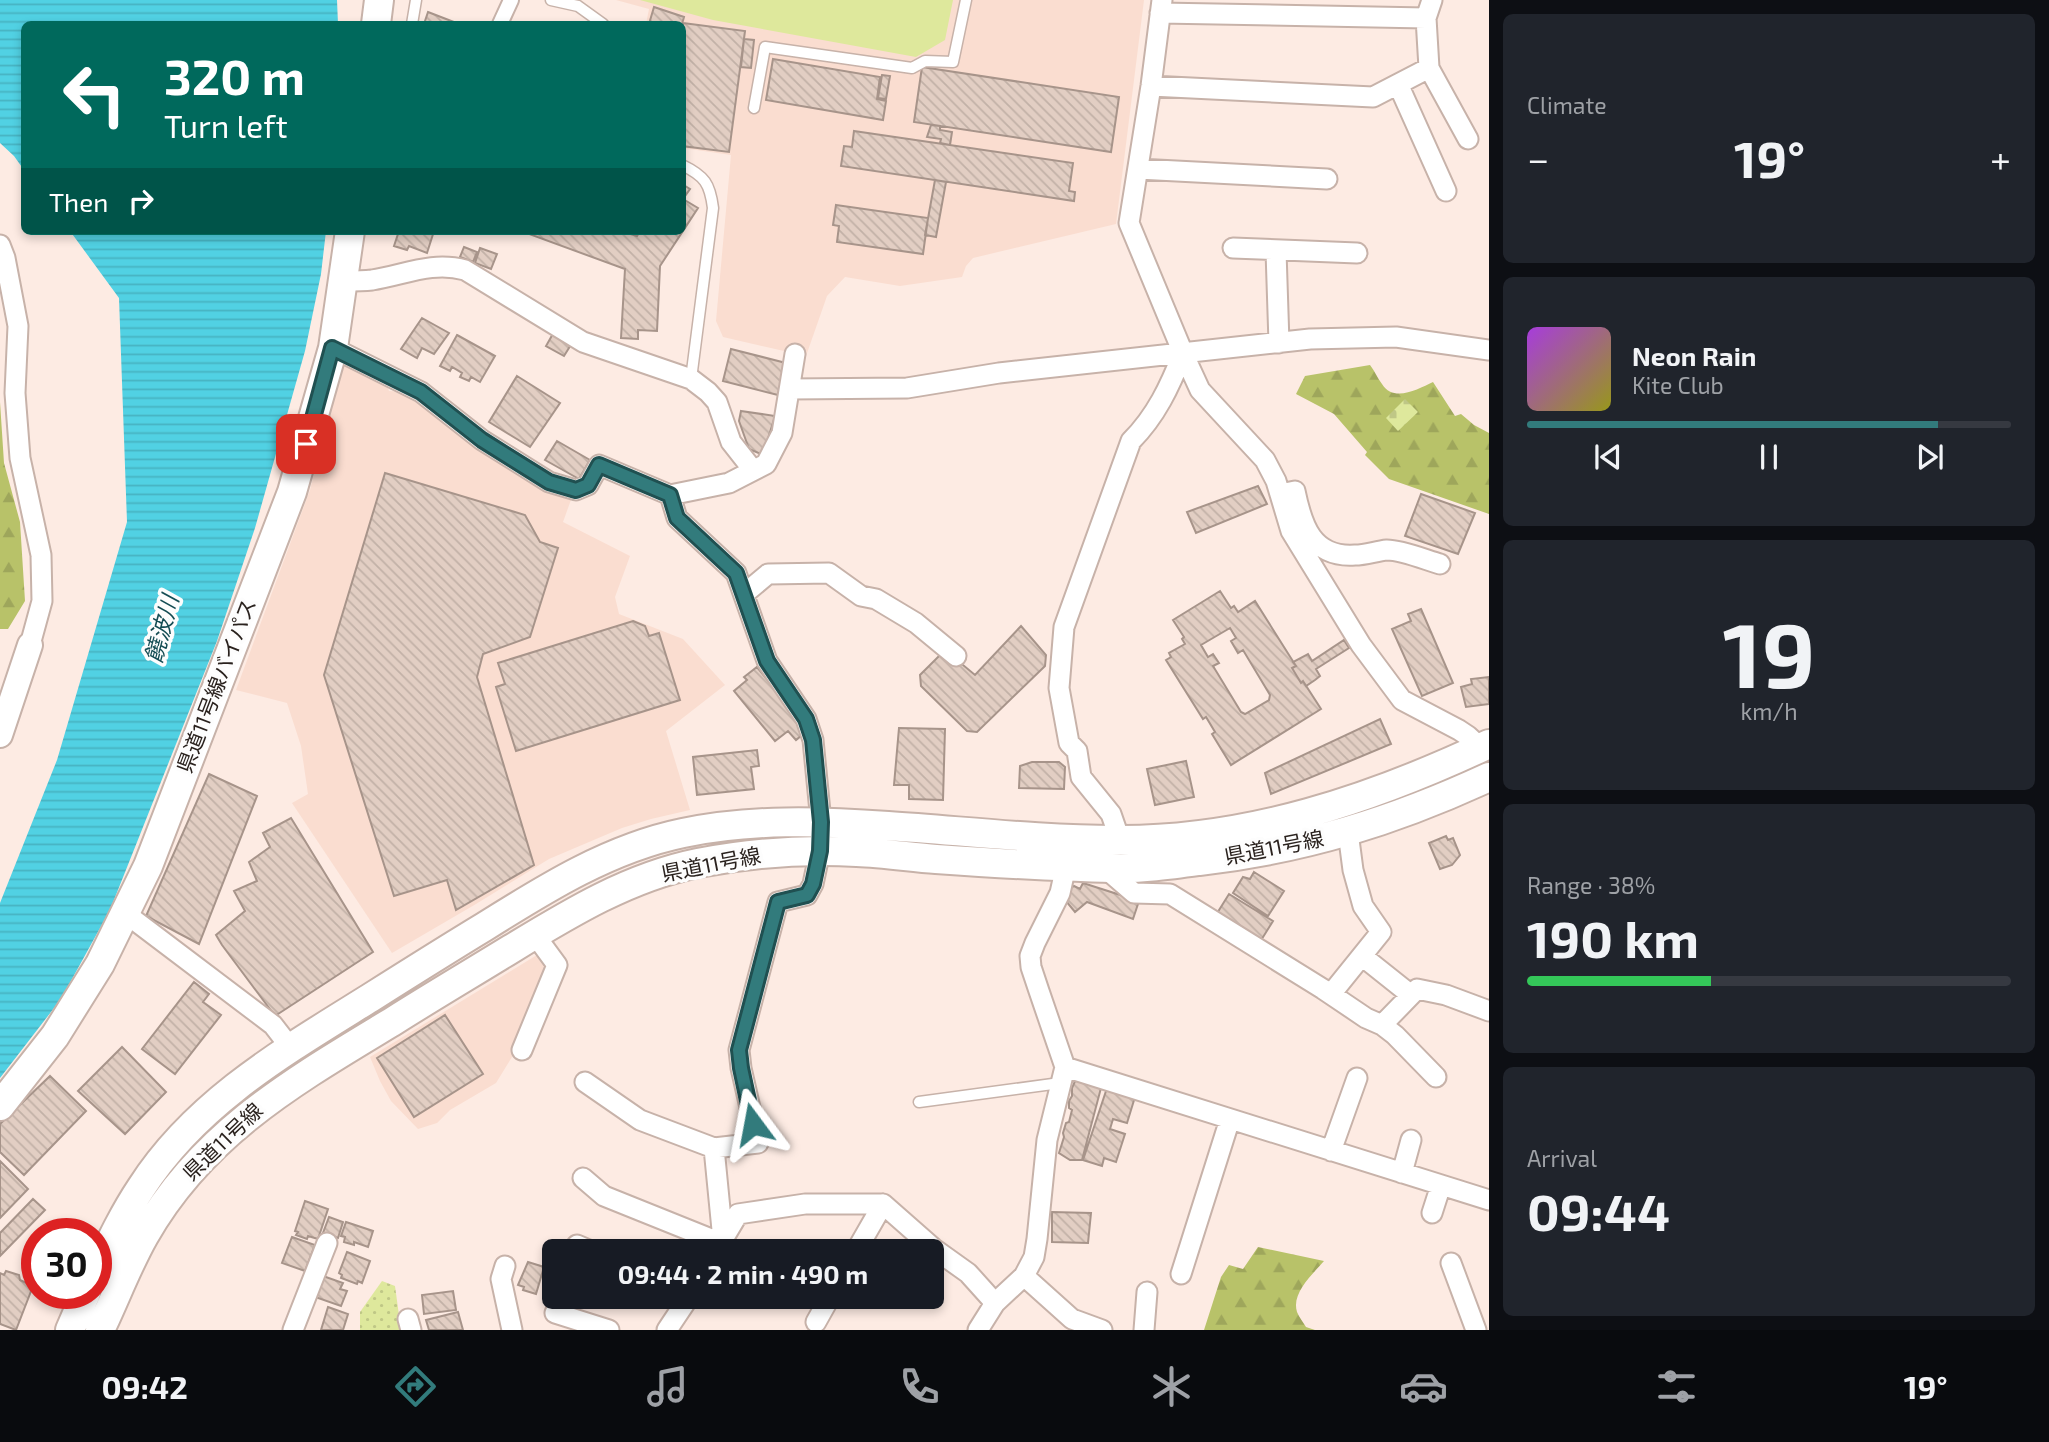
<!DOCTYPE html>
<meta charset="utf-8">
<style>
:root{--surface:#171b24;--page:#20242c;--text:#f1f3f6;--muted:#9ea1a6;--line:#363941;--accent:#327b7c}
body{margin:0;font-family:"Exo 2","Noto Sans JP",sans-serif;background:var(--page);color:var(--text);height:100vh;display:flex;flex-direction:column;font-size:26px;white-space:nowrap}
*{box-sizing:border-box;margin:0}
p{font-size:23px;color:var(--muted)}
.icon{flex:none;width:38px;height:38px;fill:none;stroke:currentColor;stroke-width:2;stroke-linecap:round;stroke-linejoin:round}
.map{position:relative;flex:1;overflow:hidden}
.details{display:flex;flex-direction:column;gap:14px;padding:14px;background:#0d0f14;width:560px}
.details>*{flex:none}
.guide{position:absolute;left:21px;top:21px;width:665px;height:214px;border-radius:10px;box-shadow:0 4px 10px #0003;background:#00695c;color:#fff;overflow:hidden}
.speed{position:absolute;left:21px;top:1218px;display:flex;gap:14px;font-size:35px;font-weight:700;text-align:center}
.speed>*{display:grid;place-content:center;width:91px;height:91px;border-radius:50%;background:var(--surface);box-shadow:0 4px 10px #0003;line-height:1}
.speed .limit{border:10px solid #d22;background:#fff;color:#111}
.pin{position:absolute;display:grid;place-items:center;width:60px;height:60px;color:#fff;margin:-30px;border-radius:14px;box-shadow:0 4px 10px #0006}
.me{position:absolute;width:77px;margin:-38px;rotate:347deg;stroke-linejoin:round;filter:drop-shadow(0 0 5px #0008)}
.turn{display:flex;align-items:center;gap:24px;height:147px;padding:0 28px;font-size:32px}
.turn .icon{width:91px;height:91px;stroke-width:2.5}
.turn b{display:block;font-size:49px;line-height:60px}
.then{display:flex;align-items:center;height:66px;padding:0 28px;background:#0003;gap:14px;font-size:26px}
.big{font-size:52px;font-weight:700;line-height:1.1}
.details .card{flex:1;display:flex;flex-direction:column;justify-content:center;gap:10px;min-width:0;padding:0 24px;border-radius:10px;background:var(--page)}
.details .dial{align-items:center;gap:0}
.dial b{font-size:91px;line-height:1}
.song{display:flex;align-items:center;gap:21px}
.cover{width:84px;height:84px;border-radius:10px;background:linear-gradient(135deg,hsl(280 70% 55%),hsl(60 70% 35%))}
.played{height:7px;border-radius:4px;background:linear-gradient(90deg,var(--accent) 85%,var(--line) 85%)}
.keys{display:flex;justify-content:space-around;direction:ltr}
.heat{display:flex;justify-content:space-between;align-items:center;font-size:38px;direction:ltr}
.charge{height:10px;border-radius:5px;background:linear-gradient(90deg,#34c759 38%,var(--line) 0)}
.trip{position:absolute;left:542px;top:1239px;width:402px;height:70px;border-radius:10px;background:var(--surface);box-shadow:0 4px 10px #0003;font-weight:700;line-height:70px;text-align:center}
.dock{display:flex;height:112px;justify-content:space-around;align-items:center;background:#090b0e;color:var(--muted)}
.dock .icon{width:49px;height:49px}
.dock .on{color:var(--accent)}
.dock b{font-size:32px;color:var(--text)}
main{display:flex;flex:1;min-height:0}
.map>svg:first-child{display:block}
.built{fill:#faddd0}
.green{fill:#dee89c}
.forest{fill:url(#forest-firs)}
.cemetery{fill:url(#cemetery-stones)}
.park{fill:url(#park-dots)}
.water{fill:url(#water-rules)}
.building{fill:url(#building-back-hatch);stroke:#a7948a;stroke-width:2;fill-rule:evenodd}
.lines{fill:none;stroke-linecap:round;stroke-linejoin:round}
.service-casing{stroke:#c7b2a9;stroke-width:13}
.pedestrian-casing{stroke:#c7b2a9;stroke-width:18}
.minor-casing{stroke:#c7b2a9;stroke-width:23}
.tertiary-casing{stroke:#c7b2a9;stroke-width:28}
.secondary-casing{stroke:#c7b2a9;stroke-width:32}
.service{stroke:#fff;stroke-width:10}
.pedestrian{stroke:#fff;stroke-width:14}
.minor{stroke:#fff;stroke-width:19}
.tertiary{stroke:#fff;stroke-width:24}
.secondary{stroke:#fff;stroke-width:28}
.route-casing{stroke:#205051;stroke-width:18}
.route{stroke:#327b7c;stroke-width:12}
.labels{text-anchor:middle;stroke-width:7;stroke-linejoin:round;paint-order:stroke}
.street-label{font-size:21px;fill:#2a221e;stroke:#fdfdfd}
.water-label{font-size:23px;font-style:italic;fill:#154d54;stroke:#fdfdfd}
</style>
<main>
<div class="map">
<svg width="1489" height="1330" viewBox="0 0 1489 1330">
<defs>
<pattern id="forest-firs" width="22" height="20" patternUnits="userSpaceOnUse" patternTransform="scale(1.75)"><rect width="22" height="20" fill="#b8c269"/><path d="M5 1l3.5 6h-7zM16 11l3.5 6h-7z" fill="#9ea65b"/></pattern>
<pattern id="cemetery-stones" width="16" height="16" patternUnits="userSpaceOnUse" patternTransform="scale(1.75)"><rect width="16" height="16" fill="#dee89c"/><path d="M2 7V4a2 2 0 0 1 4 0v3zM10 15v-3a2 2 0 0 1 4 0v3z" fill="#bfc786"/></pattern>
<pattern id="park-dots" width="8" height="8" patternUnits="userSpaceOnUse" patternTransform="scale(1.75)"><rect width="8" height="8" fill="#dee89c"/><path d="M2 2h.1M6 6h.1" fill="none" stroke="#bfc786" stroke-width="1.8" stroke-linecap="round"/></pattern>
<pattern id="water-rules" width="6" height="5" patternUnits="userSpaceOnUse" patternTransform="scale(1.75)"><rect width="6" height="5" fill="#51d1e3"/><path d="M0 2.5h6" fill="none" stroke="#47b3c2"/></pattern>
<pattern id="building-back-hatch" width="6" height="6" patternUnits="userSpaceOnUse" patternTransform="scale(1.75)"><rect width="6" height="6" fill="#e2cec3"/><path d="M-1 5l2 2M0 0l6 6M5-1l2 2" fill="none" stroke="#c2b1a7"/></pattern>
</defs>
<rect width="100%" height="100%" fill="#fdebe3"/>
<path class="built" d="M616,0H1144L1116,224L973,258L966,266L962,277L900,286L845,277L827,296L806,356L723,337L716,321L731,155L683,148L682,24H646L649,9Z
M343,360L386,383L389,391L408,392L572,497L563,522L630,556L615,597L619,614L683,639L725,685L666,731L690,810L651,819L622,828L549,859L476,904L392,953L292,803L308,794L301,746L287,703L236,690L310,490Z
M537,955L547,964L515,1052L496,1083L450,1110L437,1123L418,1129L391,1101L380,1081L370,1057Z"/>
<path class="green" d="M640,0H953L945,40L916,57L713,20Z"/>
<path class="forest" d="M1370,365C1375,371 1377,378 1382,384C1394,403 1418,389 1433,382L1455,416L1461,414L1474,425L1489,433V514L1389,479L1365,455L1367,452L1334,414L1296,394L1305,376Z
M0,402L4,463L20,522L25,601L8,629H0Z
M1258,1247L1324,1261C1313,1274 1291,1293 1297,1312C1299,1317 1303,1322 1306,1327L1315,1330H1204L1221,1277L1229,1265L1243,1269Z"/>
<path class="cemetery" d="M1405,399L1418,412L1398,431L1386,418Z"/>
<path class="park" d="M382,1281L395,1286L401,1330H360V1312Z"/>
<path class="water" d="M0,0H337L338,24H24V170L14,156L0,143Z
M70,231H326L321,274L305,351L255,528L217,641L110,910L61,999L0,1078V903L57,760L127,522L119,298Z"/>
<path class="building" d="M654,7L684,17L682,24H649Z
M428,12L459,24H424Z
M683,23L745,31L729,152L682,146Z
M744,39L754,40L751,68L741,67Z
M773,59L880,77L877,99L886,101L883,120L766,100Z
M922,67L1119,97L1111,152L914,122Z
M882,75L890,76L886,99L878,98Z
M931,125L940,126V130L952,132L950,145L940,143L941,139L927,137Z
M854,131L1073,163L1069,191L1075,192L1074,201L841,166L844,146L852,147Z
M935,180L946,182L936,237L925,235Z
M682,184L690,189L683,199L698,208L660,266L657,331L638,330V339L621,338L625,269L529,234L530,231H621L637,236L640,231H682Z
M836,205L928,218L923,254L837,242L839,226L833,225Z
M399,231H434L427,253L409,246L407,250L394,246Z
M464,247L477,252L473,262L460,257Z
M480,248L497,254L491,269L475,263Z
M422,318L449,333L434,354L422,348L417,358L401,349Z
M554,332L572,343L564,356L546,346Z
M457,335L495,356L480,382L471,377L469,381L460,377L462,373L452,367L450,371L440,366Z
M731,349L786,363L778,395L723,381Z
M517,376L560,403L530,447L489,422Z
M741,411L775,416L763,455L749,449L739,421Z
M557,441L590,460L579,479L545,460Z
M385,473L525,515L540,542L558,548L530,637L483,654L477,677L534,865L456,910L447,880L394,896L324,675Z
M1258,486L1267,504L1196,533L1187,512Z
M1421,494L1475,513L1458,554L1405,536Z
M1220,591L1231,608L1234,606L1238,612L1255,601L1296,666L1292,668L1301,683L1303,681L1321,709L1231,765L1212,734L1215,732L1206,717L1203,719L1166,660L1171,657L1169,653L1185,644L1182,639L1184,637L1173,620ZM1230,628L1236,638L1231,641L1238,653L1243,650L1270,695L1269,700L1245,714L1241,712L1213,666L1219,663L1213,654L1208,657L1201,645Z
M1421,609L1453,683L1422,696L1392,629L1411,621L1408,614Z
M633,621L645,626L649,636L659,633L680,700L516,751L496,687L505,684L498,663Z
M1021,626L1046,655L1045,666L977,732L967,731L921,686L920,675L945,650L975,675Z
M1344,640L1349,648L1316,669L1320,676L1315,680L1306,686L1303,681L1301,683L1292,668L1296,666L1293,662L1308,654L1312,661Z
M757,667L808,730L796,740L788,731L775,741L734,691L747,680L744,677Z
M1489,677V704L1466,707L1461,687L1472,684L1471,679Z
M1380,719L1391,744L1271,794L1265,773Z
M899,728L945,729L943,800L909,799V785H894Z
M757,750L759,766L751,767L754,789L697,795L693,757Z
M1186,761L1194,797L1155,805L1147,769Z
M1032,762H1059L1065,767L1064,789L1019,788L1020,766Z
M209,774L257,796L199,944L146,916Z
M291,818L373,952L275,1016L222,945L216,935L245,911L234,891L257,881L249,862L270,847L263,833Z
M1446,836L1448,840L1453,838L1460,855L1452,865L1440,869L1429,843Z
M1254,872L1284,891L1268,916L1233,893L1243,877L1250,879Z
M1083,883L1139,901L1133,919L1087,902L1075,912L1061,895L1074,886L1080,889Z
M1229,894L1273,921L1260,942L1216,915Z
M194,982L209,994L203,1002L221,1015L175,1074L142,1049Z
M445,1015L483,1074L414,1117L377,1058Z
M122,1047L166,1092L125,1134L78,1091Z
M50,1076L86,1111L24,1175L0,1152V1124Z
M1076,1079L1101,1088L1082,1160H1070L1059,1153L1064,1137L1063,1133L1066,1123L1069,1122L1072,1110L1069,1108V1101L1072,1096V1088Z
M1107,1088L1135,1097L1127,1123L1113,1119L1110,1129L1125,1134L1116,1162L1104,1158L1102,1166L1083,1160Z
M0,1161L28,1189L0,1218Z
M33,1199L45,1210L0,1256V1233Z
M305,1201L328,1209L318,1239L308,1236L307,1239L296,1235L298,1232L295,1231Z
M1052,1212L1091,1213L1088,1243L1052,1242Z
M329,1217L343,1222L338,1238L323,1233Z
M346,1222L373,1231L368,1247L354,1242V1245L344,1242L345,1237L341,1236Z
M292,1237L315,1245L305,1271L282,1263Z
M347,1252L370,1261L362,1283L358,1281L357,1284L341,1278L342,1275L339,1273Z
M528,1262L544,1267L536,1294L523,1290L524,1287L518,1285Z
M6,1271L19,1275L20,1280L33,1286L16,1330L0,1324V1273L4,1275Z
M323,1276L343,1283L340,1289L347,1291L341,1306L315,1297Z
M453,1291L456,1310L424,1314L422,1295Z
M328,1307L348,1314L343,1330H321Z
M458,1312L463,1330H429L426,1320Z"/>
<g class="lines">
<defs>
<path id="service" d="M551,0L578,6L603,24
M412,24L416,0
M754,108L765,47L912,68L925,61L953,62L966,0
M682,165C705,176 710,184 713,208L691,379
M919,1102L1060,1083"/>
<path id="pedestrian" d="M500,24L511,0"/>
<path id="minor" d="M1162,0L1151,86L1129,223L1183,353L1200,390L1265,460L1276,481L1291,531L1361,645L1402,700L1459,730L1468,736L1481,748
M1160,13L1426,18
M1429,68L1468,139
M1398,84L1446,191
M1151,86L1373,97L1429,68L1426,18L1432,0
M1138,169L1327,179
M0,245L5,258L18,326L15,393L20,458L41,555L42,601L30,645
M1233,248L1357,253
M1276,251L1279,343
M344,281C353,281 363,281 372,280C404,275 432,261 465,270L583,342L691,379L708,392L717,402L731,442L753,470
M333,348L421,392L482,440L549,482L576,490L588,485L599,465L670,495
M790,389L907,388L999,373L1310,339L1396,337L1489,350
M1280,494L1295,491C1302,525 1312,558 1355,555C1366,555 1376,551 1387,550C1402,550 1426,560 1440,564
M744,594L768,574L829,573L861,596L876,599L916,623L956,656
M1120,840L1111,814L1081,777L1077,751L1069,743L1059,688L1064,627L1131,441C1156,416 1170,386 1183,353
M1105,868L1134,893L1170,894L1323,989L1366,1018L1382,1025L1395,1035L1436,1077
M125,913L273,1025L290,1047
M1362,956L1411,995
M1331,994L1381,932L1363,906L1353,870L1348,832
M1382,1025L1417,989L1446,995L1489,1011
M522,1050L557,965L535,935
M1065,1067L1489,1200
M585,1082L640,1120L714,1148L758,1143L741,1068L739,1050L778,902L807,895L813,884L820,851L821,822L813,740L806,719L767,661L736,573L677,518L670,495L729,483L766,464L782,433L795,354
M714,1148L723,1240
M1331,1151L1357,1078
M1402,1173L1411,1140
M583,1178L604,1196L721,1243
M1432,1213L1441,1185
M577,1245L591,1251
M716,1251L738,1214L805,1204H883L933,1248L968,1273L995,1303
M856,1251L883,1204
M1451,1263L1476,1330
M505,1266L501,1279L512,1330
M1181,1274L1230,1119
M1024,1276L1072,1319L1102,1330
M555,1313L609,1330
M408,1319L411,1330
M816,1322L830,1297
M293,1330L327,1243
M667,1330L689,1297
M978,1330L995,1303L1024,1276L1034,1257L1037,1239L1047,1140L1065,1067L1039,991L1031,967L1030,956L1035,943L1060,893L1066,866L1065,857
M1144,1330L1147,1292"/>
<path id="tertiary" d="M0,735L30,645"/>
<path id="secondary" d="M376,24L379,0
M0,1106L55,1036L100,964L148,866L292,492L333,348L350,231
M96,1272C110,1243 123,1215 141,1188C196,1102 285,1051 370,998C408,974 446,950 484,927C546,888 610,848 683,833C750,819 820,821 888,826C964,831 1041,840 1117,840C1248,841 1372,799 1489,744
M70,1330L86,1293
M100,1330C115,1299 127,1266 144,1236C203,1132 296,1080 395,1020C433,996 472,973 511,949C570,913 629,877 698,863C750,853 804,849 857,852C883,853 910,857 936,859C994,863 1053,867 1112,868C1141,869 1170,865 1199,861C1304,849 1394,821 1489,777"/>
</defs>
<use href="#service" class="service-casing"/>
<use href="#pedestrian" class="pedestrian-casing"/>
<use href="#minor" class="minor-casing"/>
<use href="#tertiary" class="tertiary-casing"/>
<use href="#secondary" class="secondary-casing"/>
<use href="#service" class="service"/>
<use href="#pedestrian" class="pedestrian"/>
<use href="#minor" class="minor"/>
<use href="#tertiary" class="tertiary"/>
<use href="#secondary" class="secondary"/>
</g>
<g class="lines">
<defs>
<path id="route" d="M306,444L332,348L421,392L482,440L549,482L576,490L588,485L599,465L670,495L677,518L736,573L767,661L806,719L813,740L821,822L820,851L813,884L807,895L778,902L739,1050L741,1068L753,1124"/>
</defs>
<use href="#route" class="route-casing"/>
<use href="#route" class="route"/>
</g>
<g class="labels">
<g class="street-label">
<text transform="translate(217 686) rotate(-69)" y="7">県道11号線バイパス</text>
<text transform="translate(1274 848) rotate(-11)" y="7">県道11号線</text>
<text transform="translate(711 865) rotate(-11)" y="7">県道11号線</text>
<text transform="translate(223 1142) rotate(-44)" y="7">県道11号線</text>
</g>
<g class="water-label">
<text transform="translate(162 629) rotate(-75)" y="8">饒波川</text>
</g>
</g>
</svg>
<div class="speed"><div class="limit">30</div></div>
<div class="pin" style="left:306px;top:444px;background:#d93025"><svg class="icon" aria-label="arrive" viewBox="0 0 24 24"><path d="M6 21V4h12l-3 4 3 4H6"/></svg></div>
<svg class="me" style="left:753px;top:1124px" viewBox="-20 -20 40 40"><path d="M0-17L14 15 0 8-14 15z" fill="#327b7c" stroke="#fff" stroke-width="4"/></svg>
<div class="trip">09:44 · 2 min · 490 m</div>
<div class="guide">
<div class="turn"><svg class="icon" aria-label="left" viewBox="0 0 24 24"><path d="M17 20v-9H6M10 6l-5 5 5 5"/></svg><div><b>320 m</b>Turn left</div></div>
<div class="then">Then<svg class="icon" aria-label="right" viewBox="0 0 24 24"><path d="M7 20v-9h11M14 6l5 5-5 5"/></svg></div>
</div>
</div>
<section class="details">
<div class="card"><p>Climate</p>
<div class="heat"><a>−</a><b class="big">19°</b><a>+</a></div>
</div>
<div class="card">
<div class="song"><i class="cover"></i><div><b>Neon Rain</b><p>Kite Club</p></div></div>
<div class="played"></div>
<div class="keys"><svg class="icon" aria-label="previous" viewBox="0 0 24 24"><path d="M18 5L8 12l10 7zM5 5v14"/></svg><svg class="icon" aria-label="pause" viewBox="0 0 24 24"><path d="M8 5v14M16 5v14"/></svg><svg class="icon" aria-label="next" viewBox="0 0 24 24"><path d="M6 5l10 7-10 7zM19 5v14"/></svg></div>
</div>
<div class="card dial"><b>19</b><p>km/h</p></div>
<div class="card"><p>Range · 38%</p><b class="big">190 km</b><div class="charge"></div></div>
<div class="card"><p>Arrival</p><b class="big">09:44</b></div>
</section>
</main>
<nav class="dock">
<b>09:42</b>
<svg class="icon on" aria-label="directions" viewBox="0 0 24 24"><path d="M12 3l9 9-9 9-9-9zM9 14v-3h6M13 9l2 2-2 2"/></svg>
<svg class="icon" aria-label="music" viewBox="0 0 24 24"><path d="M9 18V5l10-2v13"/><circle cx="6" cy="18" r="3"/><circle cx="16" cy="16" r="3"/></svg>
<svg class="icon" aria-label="phone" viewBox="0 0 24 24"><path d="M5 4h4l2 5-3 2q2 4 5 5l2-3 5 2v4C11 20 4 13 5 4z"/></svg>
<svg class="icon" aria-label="climate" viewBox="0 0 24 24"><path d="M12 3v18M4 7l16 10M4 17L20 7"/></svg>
<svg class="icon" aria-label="car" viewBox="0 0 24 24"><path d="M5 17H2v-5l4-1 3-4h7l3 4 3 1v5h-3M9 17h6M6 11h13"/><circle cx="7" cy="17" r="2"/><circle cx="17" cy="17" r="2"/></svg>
<svg class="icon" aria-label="filters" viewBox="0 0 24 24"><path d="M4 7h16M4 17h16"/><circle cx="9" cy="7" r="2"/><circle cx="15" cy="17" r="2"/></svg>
<b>19°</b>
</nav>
